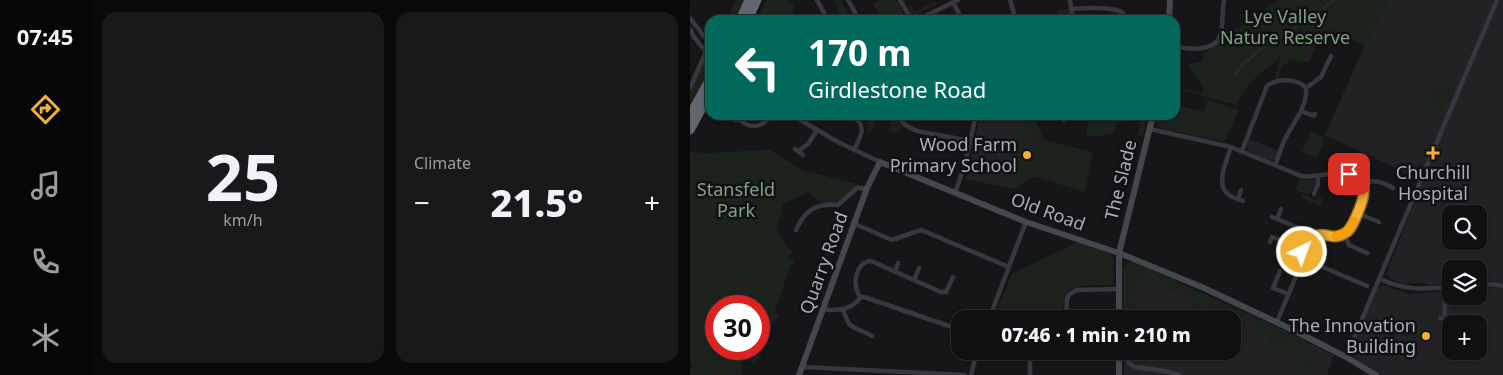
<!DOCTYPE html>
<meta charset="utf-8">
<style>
:root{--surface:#101012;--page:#19191b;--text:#f1f3f6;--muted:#9c9d9f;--line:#303032;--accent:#f2b134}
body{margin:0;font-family:"Noto Sans",sans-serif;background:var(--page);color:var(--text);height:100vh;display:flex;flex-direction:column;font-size:19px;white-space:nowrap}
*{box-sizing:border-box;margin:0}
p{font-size:16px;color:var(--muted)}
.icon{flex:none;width:28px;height:28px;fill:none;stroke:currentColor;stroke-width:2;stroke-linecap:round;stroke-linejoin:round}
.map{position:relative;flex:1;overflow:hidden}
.sheet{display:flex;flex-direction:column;gap:12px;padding:12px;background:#09090a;width:600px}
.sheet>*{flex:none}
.top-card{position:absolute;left:15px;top:15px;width:475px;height:105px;border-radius:15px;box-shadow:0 1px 4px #0004,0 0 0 1px var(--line);background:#00695c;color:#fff;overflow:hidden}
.fabs{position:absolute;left:752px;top:205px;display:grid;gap:10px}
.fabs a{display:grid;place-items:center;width:45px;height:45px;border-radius:10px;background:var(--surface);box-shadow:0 1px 4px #0004,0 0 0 1px var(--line);font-size:25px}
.speed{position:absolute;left:15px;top:295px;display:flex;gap:10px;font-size:25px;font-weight:700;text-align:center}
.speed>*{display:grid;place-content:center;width:65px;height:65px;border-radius:50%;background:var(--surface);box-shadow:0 1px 4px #0004,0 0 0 1px var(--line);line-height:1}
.speed .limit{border:8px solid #d22;background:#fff;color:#111}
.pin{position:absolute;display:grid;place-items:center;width:42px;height:42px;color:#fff;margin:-21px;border-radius:10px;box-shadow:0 2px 8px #0006}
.me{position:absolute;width:55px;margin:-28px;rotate:42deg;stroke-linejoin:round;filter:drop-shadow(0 0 4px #0008)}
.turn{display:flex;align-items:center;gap:18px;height:105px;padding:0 20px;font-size:22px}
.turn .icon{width:65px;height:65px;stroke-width:2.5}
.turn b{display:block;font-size:35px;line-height:42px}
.big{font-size:38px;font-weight:800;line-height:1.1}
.sheet .card{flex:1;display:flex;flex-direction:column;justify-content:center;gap:8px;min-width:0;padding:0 18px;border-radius:15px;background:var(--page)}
.sheet .dial{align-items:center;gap:0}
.dial b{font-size:65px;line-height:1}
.heat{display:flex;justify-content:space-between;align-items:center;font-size:28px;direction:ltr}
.sheet .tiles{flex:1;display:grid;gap:12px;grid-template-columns:repeat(2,1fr)}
.trip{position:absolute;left:261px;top:310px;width:290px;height:50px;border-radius:15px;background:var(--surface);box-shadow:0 1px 4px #0004,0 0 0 1px var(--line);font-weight:800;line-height:50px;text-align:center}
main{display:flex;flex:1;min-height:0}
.tabs{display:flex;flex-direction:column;width:90px;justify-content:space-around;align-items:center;background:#060607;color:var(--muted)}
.tabs .icon{width:35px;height:35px}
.tabs .current{color:var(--accent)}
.tabs b{font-size:22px;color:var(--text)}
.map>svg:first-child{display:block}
.built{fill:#222225;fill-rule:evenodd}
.green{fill:#1c231d;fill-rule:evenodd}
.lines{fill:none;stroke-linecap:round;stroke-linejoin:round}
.stream{stroke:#2c353c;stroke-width:1}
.street{stroke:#37383d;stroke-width:4.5}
.secondary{stroke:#45474d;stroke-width:6}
.highway{stroke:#63666e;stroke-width:9}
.route-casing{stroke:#9d7322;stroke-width:12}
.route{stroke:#f2b134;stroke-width:9}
.slow{stroke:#f59e0b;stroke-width:9}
.poi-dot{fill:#f2b134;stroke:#111113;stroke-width:2}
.labels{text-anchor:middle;stroke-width:5;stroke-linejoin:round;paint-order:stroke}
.park-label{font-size:18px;fill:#7fa381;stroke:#111113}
.poi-label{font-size:18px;fill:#a8adb8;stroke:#111113;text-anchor:end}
.street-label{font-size:18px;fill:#a8adb8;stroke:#111113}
</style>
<main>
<nav class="tabs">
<b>07:45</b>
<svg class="icon current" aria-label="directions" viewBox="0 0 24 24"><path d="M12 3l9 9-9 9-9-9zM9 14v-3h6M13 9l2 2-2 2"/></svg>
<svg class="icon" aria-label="music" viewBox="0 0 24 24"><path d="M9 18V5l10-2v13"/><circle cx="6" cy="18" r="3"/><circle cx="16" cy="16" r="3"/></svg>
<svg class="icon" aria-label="phone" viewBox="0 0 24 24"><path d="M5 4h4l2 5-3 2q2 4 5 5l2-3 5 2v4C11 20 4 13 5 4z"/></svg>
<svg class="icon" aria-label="climate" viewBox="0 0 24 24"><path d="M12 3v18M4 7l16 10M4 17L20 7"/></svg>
</nav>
<section class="sheet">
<div class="tiles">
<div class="card dial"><b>25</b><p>km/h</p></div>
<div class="card"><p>Climate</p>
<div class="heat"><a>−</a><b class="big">21.5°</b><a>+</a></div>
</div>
</div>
</section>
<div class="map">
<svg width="813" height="375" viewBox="0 0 813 375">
<rect width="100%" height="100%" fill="#161618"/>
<path class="built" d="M698,0H813V283L801,281L789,282V269H761V283L740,285L732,283L713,284L701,279L698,276V269L733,181L635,135L676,42H678ZM761,214H789V241H761Z
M290,115H347L345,121L354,140L375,145L392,187L395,189L394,192L344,176L325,189L275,179L282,153Z
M559,139L589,151L587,158L582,161L558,151L557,146Z
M440,262H443L600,333L644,355L637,375H434V356L435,351H542V319H433V268Z
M693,285L720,294L761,291V296H789V287H802L813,289V375H692L662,356L660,353L688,287ZM761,324H789V351H761Z"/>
<path class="green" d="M46,0H56L46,20H36Z
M76,0H98L104,4L102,15L127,20H67Z
M144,0H151L162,20H151L146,12L140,17L139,14L145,12L149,8Z
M190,0H206L215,15L214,20H192L183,4Z
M588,0H698L678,43L676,42L675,45L643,33L628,41L619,63L607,60L606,61L599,59L598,64H594L591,66L588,79H585L590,59C571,71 556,84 547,105L493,90V89L513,93V87L498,65L513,61V53C525,49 531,41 534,29H547Z
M246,1V5L226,14L222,13L218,6L221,5L224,12Z
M379,9L380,20H367V10Z
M20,50V71L0,108V91Z
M745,82L765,90L761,102L756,100L752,110L735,103Z
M518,100L549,110L534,142L471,128L467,124L468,115H484L488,118L487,105L514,112Z
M174,115H185L184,127L178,134L177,127L179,125Z
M325,115H347L345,121L354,140L403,152L394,192L344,176L325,189L322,187L313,174L327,165L319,152L327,146L320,133V130L328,124L325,117L332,121L334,141H336L334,120Z
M400,115H432V122L428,123L421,134L407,136H396Z
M452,115H458L453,136H447Z
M201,118H204L213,127L207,133L201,132Z
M621,132L635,138L626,158L612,152Z
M80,150L112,170L170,185C152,198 137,215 119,192L94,203L86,229L97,246L103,252L97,258L104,261L103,264H101L84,313L89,315L77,332L70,358L64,362L54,360L52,362V375H0V368L3,367L0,361V152L17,153ZM26,306H69V349H26Z
M610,179L623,180L626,182L625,187L622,189L618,195L606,190Z
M613,194L627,200L628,197L633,199L630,206L611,197Z
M388,242L417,252L422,256L424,262L423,284L419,285C406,286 378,281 374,299C373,305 373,312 373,319H303L322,274Z
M440,262L445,263L600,333L629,348L627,354L618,350L617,353L612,351V352L626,358L620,371L624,374V375H616L609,372V366L606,364L609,354L611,353L610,351L611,347L599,342L597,346L600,348L593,363L573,354L574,353L584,358L586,354L583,352L585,346L578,342L580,336L568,331L549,321L541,312L537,310H521L510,302H501L494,294L475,289L461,279L458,280L454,282L446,294L441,314L445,315L439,319H434L433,268Z
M505,303H508L509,316L503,319L500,316L499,307L501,306L500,304Z
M516,308C525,314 532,309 539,314L536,319L524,315L518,316L515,312Z
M540,314L558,327L551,331L543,322L542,319H538Z
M558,358L570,364L564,371L558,370L561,363L557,361Z"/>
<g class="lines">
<path class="stream" d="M545,75L555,61L560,59L578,43L599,32L644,0"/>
<path class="street" d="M127,0L138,20
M158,0L169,20
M210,0L222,20
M320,0L326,20
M380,0L383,20
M263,2L272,20
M381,9C394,8 423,6 433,13V20
M0,18L20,44
M227,20L268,0
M0,29L4,37L16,52L0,88
M485,47C501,49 526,53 531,33C533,22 532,11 534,0
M616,88L631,77L641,56
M611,111L624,116L625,114
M102,115L146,141L190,162
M162,115C178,126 171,136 164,150
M207,115L215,125L227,131L280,141
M45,120C50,119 51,121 56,124C66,129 75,124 81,115
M374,120L378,118L379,115
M460,129L541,147L611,176C629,179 658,165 671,182C677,190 674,199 670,207C666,216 663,229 654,234C643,240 633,230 621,240L587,322
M541,147C537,160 525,184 538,194C542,198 548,199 553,201
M105,149L113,155
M552,151L577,86C587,78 608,78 616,88C618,106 603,123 595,139C591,147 589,156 585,165
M109,152L111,149L118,144L127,130
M672,183C684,179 692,182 703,188
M265,193L275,164L286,115
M624,194L628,184V176
M548,199L551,190
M667,213L689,222
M582,217L614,230L622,238
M587,219L591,209
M165,224L202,240L231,230L319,267
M106,230C115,210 126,203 148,205L167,188H177
M654,234L659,245L677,253
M580,242L582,237L598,243L614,253
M612,258L677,286
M590,271L583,288L598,294
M205,272L208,263
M690,279C716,291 733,289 761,287
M224,280L229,268
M789,285L802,284L813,286
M170,298C169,294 166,290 166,286C164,275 170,261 181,261L251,292H256L263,277
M133,309C142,311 157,310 164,304C167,302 168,300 170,298L174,297L262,327
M153,309C161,334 163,324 182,336
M750,318H755L754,288
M299,319L336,222
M376,319L377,299L379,295L386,290L429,289
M340,351V375
M438,351V358L439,363L445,367L475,371L490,375
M656,357L807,0
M113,367L275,375
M281,375L287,351"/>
<path class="secondary" d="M479,20L480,0
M429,319V253L463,115
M109,375L177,188L190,162L336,222L429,253L514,288L605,331L656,357L686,375
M429,375V351"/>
<path class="highway" d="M50,20L59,0
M58,20L67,0
M0,115L20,79
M0,130L20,93"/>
</g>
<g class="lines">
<defs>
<path id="route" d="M612,252L614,253C628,219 637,245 655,233C661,230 663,223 666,217C673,201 682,182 659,174"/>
</defs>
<use href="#route" class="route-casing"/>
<use href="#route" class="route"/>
<path class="slow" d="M646,236L656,233L664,221"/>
</g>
<g class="poi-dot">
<path d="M740.5 145.5h5v5h5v5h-5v5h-5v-5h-5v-5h5z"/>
<circle cx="337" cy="155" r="5"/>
<circle cx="736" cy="336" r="5"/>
</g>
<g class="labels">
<g class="park-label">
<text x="595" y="23">Lye Valley<tspan x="595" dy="21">Nature Reserve</tspan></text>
<text x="46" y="196">Stansfeld<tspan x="46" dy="21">Park</tspan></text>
</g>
<g class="poi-label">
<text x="327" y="151">Wood Farm<tspan x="327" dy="21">Primary School</tspan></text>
<text x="743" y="179" text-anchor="middle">Churchill<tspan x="743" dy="21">Hospital</tspan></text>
<text x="726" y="332">The Innovation<tspan x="726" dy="21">Building</tspan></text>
</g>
<g class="street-label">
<text transform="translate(431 180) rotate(-76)" y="6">The Slade</text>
<text transform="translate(358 212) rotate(20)" y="6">Old Road</text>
<text transform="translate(134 263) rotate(-70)" y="6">Quarry Road</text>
</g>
</g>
</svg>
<div class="fabs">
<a><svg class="icon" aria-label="search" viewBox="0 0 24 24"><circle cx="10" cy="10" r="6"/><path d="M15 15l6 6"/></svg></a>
<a><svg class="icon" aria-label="layers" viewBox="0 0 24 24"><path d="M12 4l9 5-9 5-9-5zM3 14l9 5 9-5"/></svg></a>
<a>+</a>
</div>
<div class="speed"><div class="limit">30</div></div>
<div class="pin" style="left:659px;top:174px;background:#d93025"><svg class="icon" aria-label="arrive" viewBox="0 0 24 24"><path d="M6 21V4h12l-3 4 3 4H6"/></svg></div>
<svg class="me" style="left:612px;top:252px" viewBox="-20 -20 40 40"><circle r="17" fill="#f2b134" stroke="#fff" stroke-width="3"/><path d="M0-11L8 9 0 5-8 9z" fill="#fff"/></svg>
<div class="trip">07:46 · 1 min · 210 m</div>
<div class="top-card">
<div class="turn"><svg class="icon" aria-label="left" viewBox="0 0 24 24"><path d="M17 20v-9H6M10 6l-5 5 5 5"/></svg><div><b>170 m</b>Girdlestone Road</div></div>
</div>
</div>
</main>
